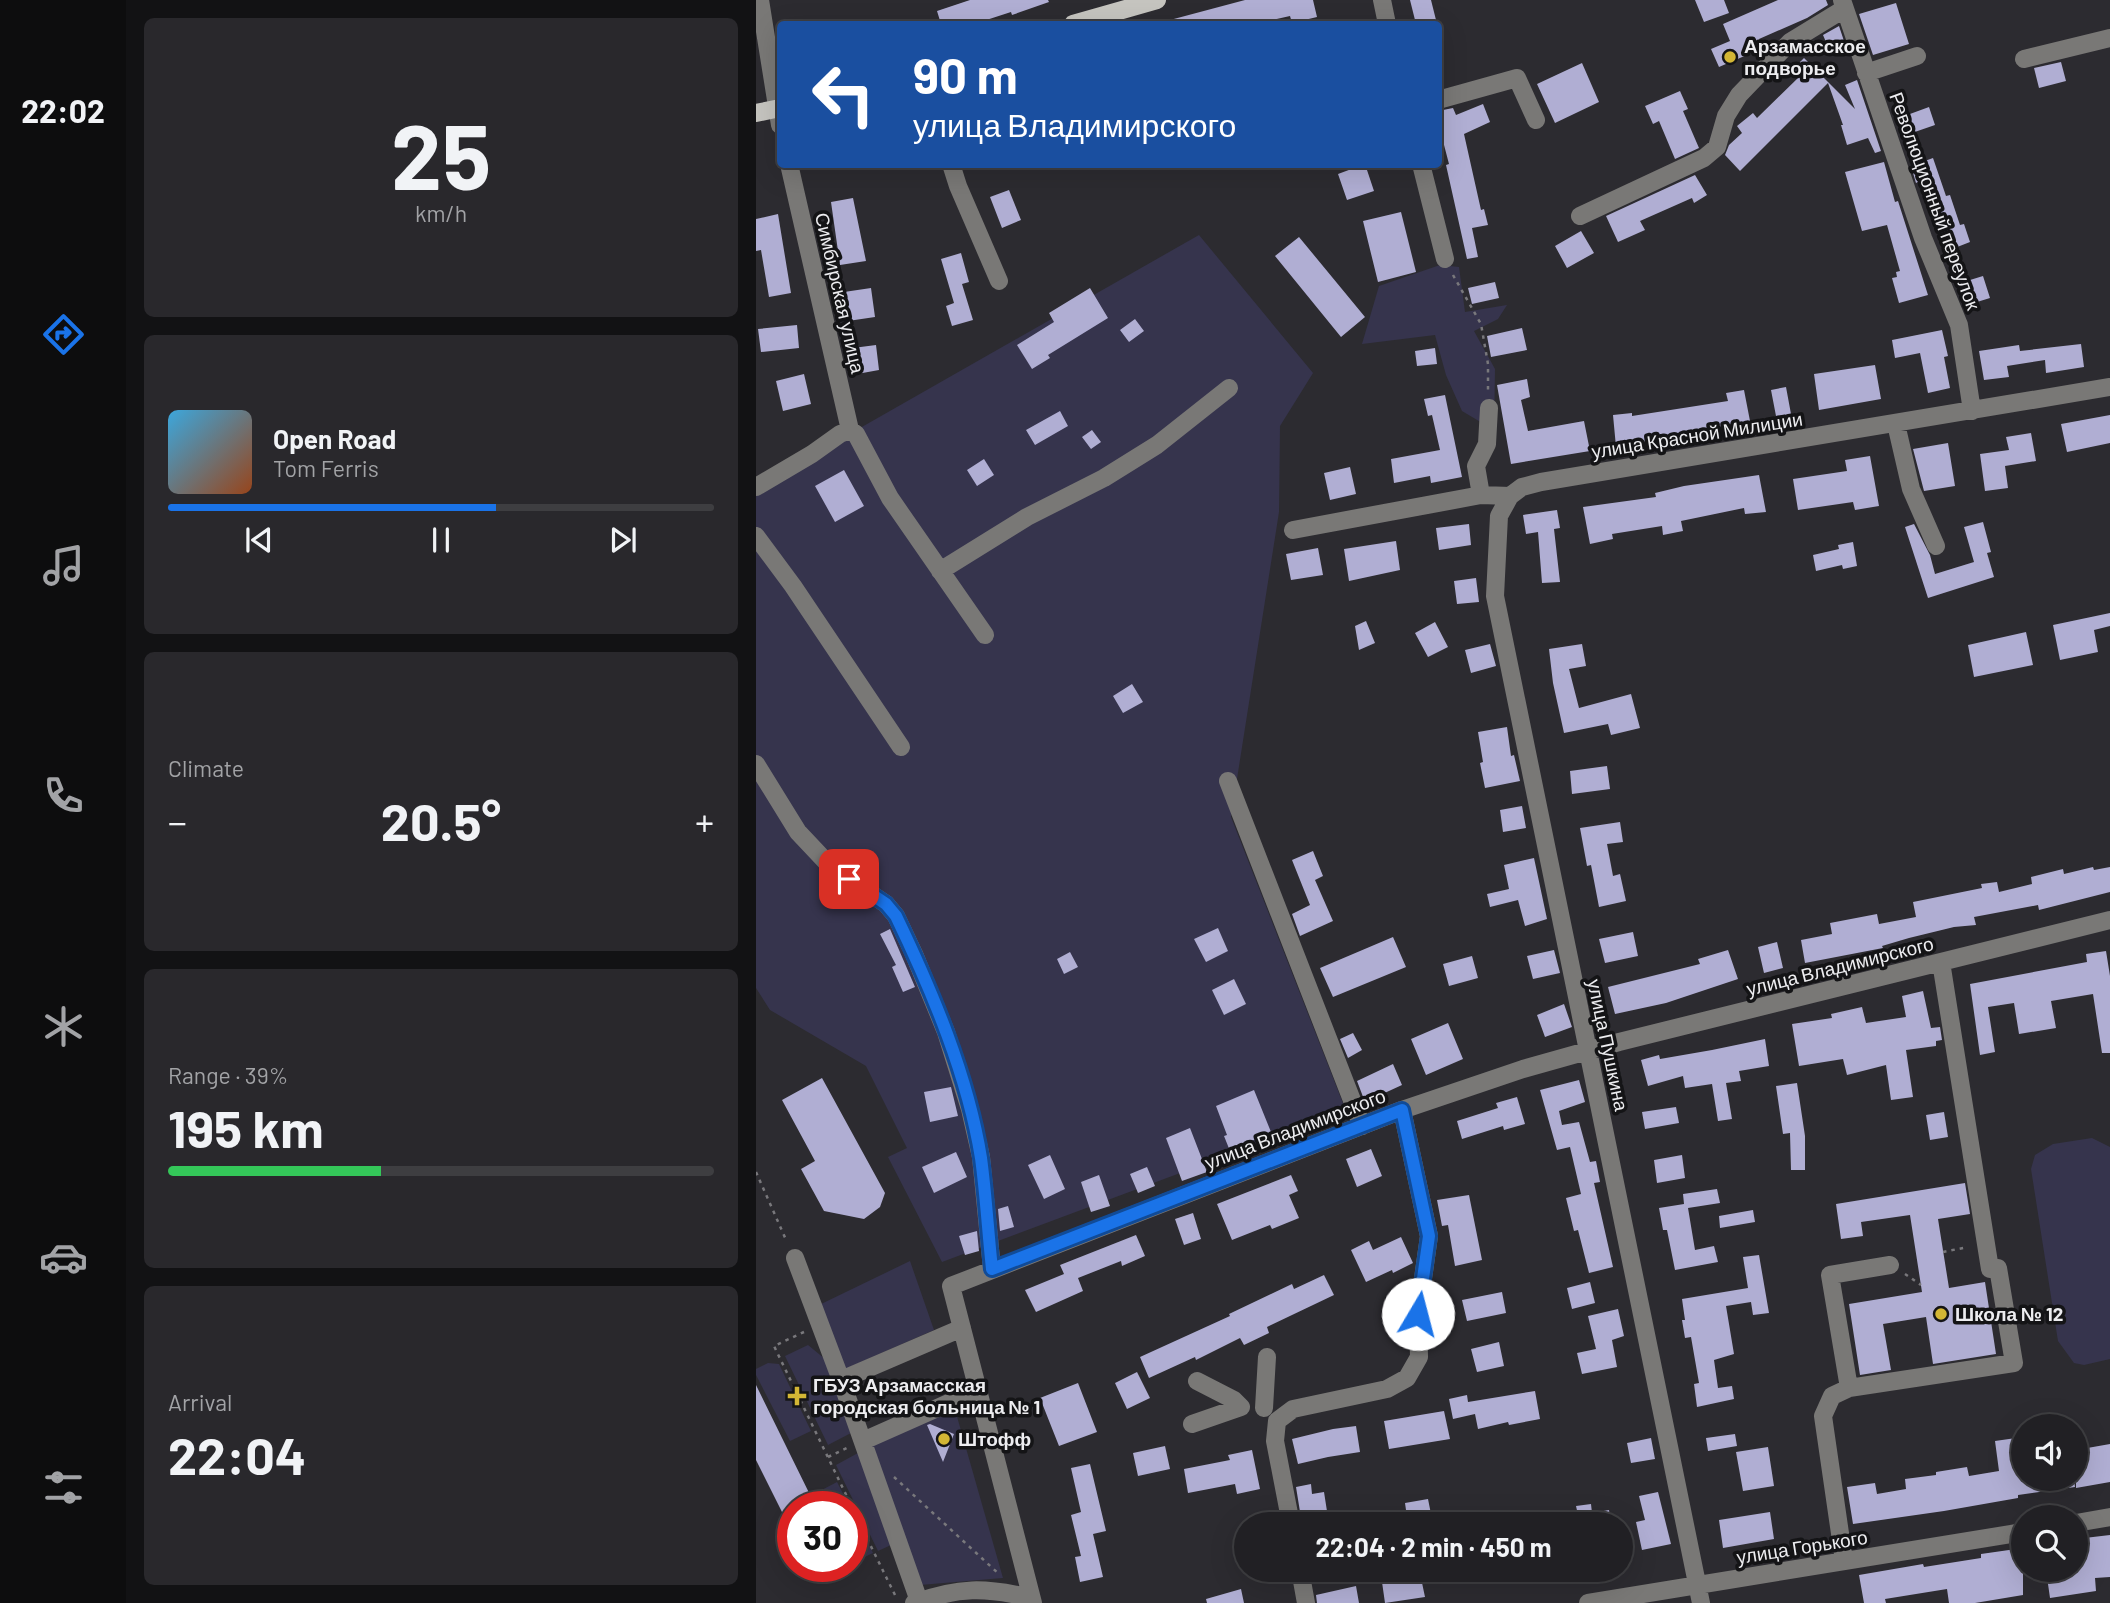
<!DOCTYPE html>
<meta charset="utf-8">
<style>
:root{--surface:#212024;--page:#29282c;--text:#f1f3f6;--muted:#a2a3a6;--line:#3e3e41;--accent:#1a73e8}
body{margin:0;font-family:Barlow,sans-serif;background:var(--page);color:var(--text);height:100vh;display:flex;flex-direction:column;font-size:26px;white-space:nowrap}
*{box-sizing:border-box;margin:0}
p{font-size:23px;color:var(--muted)}
.icon{flex:none;width:38px;height:38px;fill:none;stroke:currentColor;stroke-width:2;stroke-linecap:round;stroke-linejoin:round}
.map{position:relative;flex:1;overflow:hidden}
.panel{display:flex;flex-direction:column;gap:18px;padding:18px;background:#121214;width:630px}
.panel>*{flex:none}
.top-card{position:absolute;left:21px;top:21px;width:665px;height:147px;border-radius:7px;box-shadow:0 7px 28px #0002,0 0 0 2px var(--line);background:#1a4fa0;color:#fff;overflow:hidden}
.controls{position:absolute;left:1255px;top:1414px;display:grid;gap:14px}
.controls a{display:grid;place-items:center;width:77px;height:77px;border-radius:50%;background:var(--surface);box-shadow:0 7px 28px #0002,0 0 0 2px var(--line);font-size:35px}
.speed{position:absolute;left:21px;top:1491px;display:flex;gap:14px;font-size:35px;font-weight:700;text-align:center}
.speed>*{display:grid;place-content:center;width:91px;height:91px;border-radius:50%;background:var(--surface);box-shadow:0 7px 28px #0002,0 0 0 2px var(--line);line-height:1}
.speed .limit{border:10px solid #d22;background:#fff;color:#111}
.pin{position:absolute;display:grid;place-items:center;width:60px;height:60px;color:#fff;margin:-30px;border-radius:14px;box-shadow:0 4px 10px #0006}
.me{position:absolute;width:77px;margin:-38px;rotate:8deg;stroke-linejoin:round;filter:drop-shadow(0 0 5px #0008)}
.turn{display:flex;align-items:center;gap:24px;height:147px;padding:0 21px;font-size:32px}
.turn .icon{width:91px;height:91px;stroke-width:2.5}
.turn b{display:block;font-size:49px;line-height:60px}
.big{font-size:52px;font-weight:700;line-height:1.1}
.panel .card{flex:1;display:flex;flex-direction:column;justify-content:center;gap:10px;min-width:0;padding:0 24px;border-radius:10px;background:var(--page)}
.panel .dial{align-items:center;gap:0}
.dial b{font-size:91px;line-height:1}
.song{display:flex;align-items:center;gap:21px}
.cover{width:84px;height:84px;border-radius:10px;background:linear-gradient(135deg,hsl(200 70% 55%),hsl(20 70% 35%))}
.played{height:7px;border-radius:4px;background:linear-gradient(90deg,var(--accent) 60%,var(--line) 60%)}
.keys{display:flex;justify-content:space-around;direction:ltr}
.heat{display:flex;justify-content:space-between;align-items:center;font-size:38px;direction:ltr}
.charge{height:10px;border-radius:5px;background:linear-gradient(90deg,#34c759 39%,var(--line) 0)}
.trip{position:absolute;left:478px;top:1512px;width:399px;height:70px;border-radius:35px;background:var(--surface);box-shadow:0 7px 28px #0002,0 0 0 2px var(--line);font-weight:700;line-height:70px;text-align:center}
main{display:flex;flex:1;min-height:0}
.tabs{display:flex;flex-direction:column;width:126px;justify-content:space-around;align-items:center;background:#0d0d0e;color:var(--muted)}
.tabs .icon{width:49px;height:49px}
.tabs .on{color:var(--accent)}
.tabs b{font-size:32px;color:var(--text)}
.map>svg:first-child{display:block}
.green{fill:#36344d}
.building{fill:#b0aed3}
.lines{fill:none;stroke-linecap:round;stroke-linejoin:round}
.path{stroke:#79787c;stroke-width:2.5;stroke-dasharray:3.5 5;stroke-linecap:butt}
.minor{stroke:#797876;stroke-width:18}
.major{stroke:#c5c4bf;stroke-width:18}
.route-casing{stroke:#114b97;stroke-width:18}
.route{stroke:#1a73e8;stroke-width:12}
.poi-dot{fill:#d3b635;stroke:#141416;stroke-width:2.5}
.labels{text-anchor:middle;stroke-width:7;stroke-linejoin:round;paint-order:stroke}
.poi-label{font-size:19px;font-weight:bold;fill:#ededf0;stroke:#141416;text-anchor:start}
.street-label{font-size:19px;fill:#ededf0;stroke:#141416}
</style>
<main>
<nav class="tabs">
<b>22:02</b>
<svg class="icon on" aria-label="directions" viewBox="0 0 24 24"><path d="M12 3l9 9-9 9-9-9zM9 14v-3h6M13 9l2 2-2 2"/></svg>
<svg class="icon" aria-label="music" viewBox="0 0 24 24"><path d="M9 18V5l10-2v13"/><circle cx="6" cy="18" r="3"/><circle cx="16" cy="16" r="3"/></svg>
<svg class="icon" aria-label="phone" viewBox="0 0 24 24"><path d="M5 4h4l2 5-3 2q2 4 5 5l2-3 5 2v4C11 20 4 13 5 4z"/></svg>
<svg class="icon" aria-label="climate" viewBox="0 0 24 24"><path d="M12 3v18M4 7l16 10M4 17L20 7"/></svg>
<svg class="icon" aria-label="car" viewBox="0 0 24 24"><path d="M5 17H2v-5l4-1 3-4h7l3 4 3 1v5h-3M9 17h6M6 11h13"/><circle cx="7" cy="17" r="2"/><circle cx="17" cy="17" r="2"/></svg>
<svg class="icon" aria-label="filters" viewBox="0 0 24 24"><path d="M4 7h16M4 17h16"/><circle cx="9" cy="7" r="2"/><circle cx="15" cy="17" r="2"/></svg>
</nav>
<section class="panel">
<div class="card dial"><b>25</b><p>km/h</p></div>
<div class="card">
<div class="song"><i class="cover"></i><div><b>Open Road</b><p>Tom Ferris</p></div></div>
<div class="played"></div>
<div class="keys"><svg class="icon" aria-label="previous" viewBox="0 0 24 24"><path d="M18 5L8 12l10 7zM5 5v14"/></svg><svg class="icon" aria-label="pause" viewBox="0 0 24 24"><path d="M8 5v14M16 5v14"/></svg><svg class="icon" aria-label="next" viewBox="0 0 24 24"><path d="M6 5l10 7-10 7zM19 5v14"/></svg></div>
</div>
<div class="card"><p>Climate</p>
<div class="heat"><a>−</a><b class="big">20.5°</b><a>+</a></div>
</div>
<div class="card"><p>Range · 39%</p><b class="big">195 km</b><div class="charge"></div></div>
<div class="card"><p>Arrival</p><b class="big">22:04</b></div>
</section>
<div class="map">
<svg width="1354" height="1603" viewBox="0 0 1354 1603">
<rect width="100%" height="100%" fill="#2c2b30"/>
<path class="green" d="M443,235L557,373L524,426L523,512L475,817L590,1111L186,1262L132,1157L151,1148L110,1066L14,1010L0,988V495L76,444Z
M684,265L703,267L709,312L751,305L742,319L718,331L739,369L738,430L706,411L690,375L679,335L606,344L623,286Z
M1336,1138L1354,1147V1359L1328,1365L1318,1363L1302,1341L1275,1169L1279,1155L1297,1144Z
M154,1261L178,1330L87,1370L61,1306Z
M52,1345L69,1359L95,1433L72,1445L29,1356Z
M12,1363L23,1364L55,1431L34,1441L0,1375V1369Z
M198,1406L247,1578L164,1585L113,1444Z
M102,1453L135,1545L122,1551L80,1465Z
M81,1482L94,1507H67L60,1493Z
M96,1511L117,1553L96,1563Z"/>
<path class="building" d="M214,0H292L293,2L256,15L255,12L218,24H185L181,11Z
M489,0H557L561,17L536,23L534,16L499,24H414V20Z
M654,0H675L681,24H660Z
M939,0H968L973,13L948,22Z
M1022,0H1070L1072,5L1051,18L1003,39L1007,48L963,67L955,49L974,41L967,24Z
M1140,3L1153,44L1117,55L1103,14Z
M1083,26L1090,47L1075,54L1067,35Z
M1048,58L1099,109L1089,85L1101,80L1125,151L1119,153L1112,138L1091,145L1085,125H1087L1072,83L984,171L969,155L973,145L986,133L981,126L997,113L1001,118L1043,77L1036,70Z
M1305,62L1310,81L1283,88L1278,68Z
M826,63L843,102L799,123L781,84Z
M924,91L932,109L927,111L943,148L919,159L903,121L897,124L889,106Z
M727,104L734,122L708,134L725,210L728,209L732,225L716,228L722,257L711,259L690,165L693,164L682,122V111L697,108L700,115Z
M1173,107L1179,125L1150,135L1143,118Z
M1177,158L1190,196L1194,195L1204,225L1208,224L1214,242L1191,251L1179,220H1177L1164,181L1160,183L1155,166Z
M1128,162L1139,202L1142,201L1172,295L1143,303L1136,278L1141,277L1140,272L1144,271L1131,225L1106,231L1089,172Z
M609,164L618,191L591,200L582,174Z
M939,175L951,195L938,203L936,198L884,221L889,230L862,242L850,216Z
M253,190L265,220L246,228L234,197Z
M97,198L110,261L84,265L75,202Z
M645,212L660,272L622,282L607,221Z
M22,214L35,293L13,297L5,250L0,251V219Z
M825,231L838,253L811,268L799,246Z
M543,237L609,317L585,337L519,256Z
M205,253L213,282L206,284L217,320L196,326L190,306L198,303L185,259Z
M1227,276L1234,298L1208,306L1201,284Z
M739,282L743,298L716,304L712,288Z
M115,288L119,317L92,321L88,292Z
M334,288L352,318L292,355L294,358L276,369L261,345L298,322L293,313Z
M379,319L388,331L373,342L364,330Z
M41,325L43,348L5,352L2,329Z
M766,328L771,350L735,357L731,336Z
M1186,330L1192,356L1188,357L1194,388L1172,393L1164,353L1139,358L1136,340Z
M1325,344L1328,367L1290,373L1289,360L1251,366L1253,377L1228,380L1223,351L1263,345L1264,351Z
M120,345L123,370L101,374L97,348Z
M679,348L681,364L661,366L659,351Z
M1119,365L1125,399L1063,410L1058,374Z
M48,374L55,404L27,411L20,381Z
M771,379L774,397L765,400L772,431L828,421L834,451L755,464L741,385Z
M1030,387L1035,414L1020,416L1015,390Z
M988,390L994,421L860,447L857,415L876,413V416L972,401L970,393Z
M689,395L706,477L675,483L674,476L638,483L635,459L684,450L676,415L672,416L668,399Z
M304,411L312,426L279,445L270,430Z
M1354,415V443L1311,452L1305,424Z
M336,430L345,442L335,449L326,437Z
M1275,433L1280,461L1249,466L1252,488L1229,491L1224,454L1253,450L1250,437Z
M1192,443L1199,486L1168,491L1157,449Z
M1114,456L1123,506L1099,510L1097,502L1042,510L1037,479L1091,471L1089,460Z
M228,459L238,475L221,486L211,470Z
M594,467L600,494L574,500L568,473Z
M88,470L108,506L79,522L59,486Z
M1003,475L1010,512L989,514L988,508L925,521L927,531L907,535L906,526L856,534L857,539L834,544L827,507L900,497L899,493L928,486Z
M801,510L804,528L798,529L804,582L786,583L782,532L770,534L767,515Z
M1227,522L1235,552L1231,553L1238,577L1172,598L1149,527L1158,524L1174,555L1179,574L1218,562L1208,527Z
M713,524L715,545L683,550L680,528Z
M640,541L644,570L593,581L588,549Z
M1097,542L1101,566L1087,569L1086,565L1060,571L1057,555L1083,549L1082,545Z
M562,548L567,575L535,580L530,554Z
M720,578L723,602L701,604L698,581Z
M1354,613V626L1338,630L1342,652L1304,660L1297,625Z
M610,621L619,643L603,650L599,626Z
M679,622L692,647L672,657L659,633Z
M1270,632L1277,665L1218,677L1212,645Z
M734,644L740,666L715,673L709,650Z
M826,644L830,666L813,669L823,708L875,694L884,728L855,735L852,724L808,733L797,683L793,649Z
M376,684L387,702L367,713L357,696Z
M751,727L755,756L758,755L764,781L729,788L724,763L727,762L722,732Z
M851,766L854,789L816,794L814,771Z
M766,806L770,828L747,832L744,810Z
M864,822L867,842L851,844L857,876L864,874L870,901L843,907L835,865L831,866L824,828Z
M557,851L567,876L559,880L577,921L544,936L536,914L554,905L536,860Z
M778,858L791,919L769,926L762,900L734,907L731,894L753,889L748,865Z
M1337,867L1338,870L1354,867V892L1283,910L1282,905L1218,917L1220,925L1198,927L1153,938L1126,946L1127,948L1049,963L1045,940L1076,934L1074,923L1121,914L1123,924L1160,917L1157,902L1226,888L1225,884L1241,882L1243,892L1276,884L1275,877L1307,869L1308,874Z
M462,928L472,951L450,962L438,939Z
M134,929L159,987L147,992L136,967L140,965L124,934Z
M877,932L882,956L849,963L843,939Z
M637,937L650,967L577,997L564,968Z
M1021,942L1027,968L1008,973L1002,947Z
M798,950L804,973L777,979L771,956Z
M972,950L982,979L910,1003L859,1014L852,987L944,964L942,959Z
M1350,951L1354,976V1053H1346L1337,994L1295,1001L1300,1028L1263,1034L1258,1003L1232,1007L1239,1052L1224,1055L1214,984L1331,962L1330,954Z
M314,952L322,967L308,974L301,959Z
M716,956L722,978L693,986L687,964Z
M478,979L490,1004L468,1015L456,990Z
M1167,991L1175,1028L1184,1027L1186,1040L1180,1041V1046L1150,1050L1157,1097L1135,1100L1130,1065L1091,1075L1087,1059L1043,1066L1036,1024L1076,1018L1075,1014L1106,1007L1110,1023L1150,1017L1146,996Z
M808,1004L816,1027L789,1037L781,1015Z
M692,1023L707,1059L670,1075L655,1039Z
M597,1033L606,1050L592,1058L584,1039Z
M1009,1039L1013,1066L983,1071L985,1081L970,1083L976,1119L962,1121L956,1084L929,1088L927,1076L892,1086L885,1060L903,1055L904,1059L956,1050Z
M637,1064L646,1085L609,1102L601,1081Z
M66,1078L129,1193L124,1207L108,1219L68,1211L45,1169L59,1161L26,1100Z
M823,1080L829,1102L803,1111L806,1125L823,1122L834,1162L840,1161L844,1182L838,1183L857,1267L833,1273L822,1230L818,1231L810,1198L825,1194L814,1147L801,1150L784,1090Z
M1041,1083L1049,1136V1170H1035L1034,1133L1027,1134L1020,1086Z
M195,1087L202,1116L174,1122L168,1092Z
M498,1090L515,1132L474,1151L468,1136L471,1135L460,1106Z
M761,1097L769,1124L748,1130L747,1126L706,1139L701,1121L742,1108L740,1103Z
M920,1107L923,1123L889,1129L886,1112Z
M1188,1112L1192,1137L1174,1140L1170,1115Z
M434,1128L451,1172L426,1181L410,1138Z
M615,1149L626,1176L601,1187L590,1159Z
M200,1152L211,1177L178,1193L166,1167Z
M294,1155L309,1189L288,1199L272,1165Z
M926,1155L929,1178L901,1183L898,1160Z
M391,1167L399,1186L382,1193L374,1174Z
M343,1175L354,1206L335,1212L325,1182Z
M535,1175L542,1191L533,1195L543,1218L516,1229L514,1225L476,1240L461,1204Z
M1209,1183L1214,1214L1182,1219L1193,1288L1229,1282L1240,1354L1177,1364L1170,1317L1127,1324L1135,1370L1104,1375L1093,1304L1166,1292L1154,1215L1105,1222L1107,1236L1085,1239L1080,1204Z
M961,1189L964,1203L932,1208L939,1250L958,1246L962,1262L919,1270L911,1230H907L903,1208L928,1204L927,1194Z
M713,1195L726,1260L699,1266L692,1225L686,1226L681,1200Z
M252,1206L258,1227L244,1231L242,1209Z
M997,1210L999,1222L964,1228L963,1216Z
M437,1213L445,1239L428,1245L419,1219Z
M221,1231L223,1251L209,1255L203,1236Z
M380,1235L389,1256L366,1266L365,1261L322,1278L327,1291L280,1312L269,1290L308,1274L304,1265Z
M645,1237L657,1263L637,1273L636,1270L610,1282L595,1250L613,1241L617,1250Z
M1003,1255L1013,1313L997,1315L995,1302L970,1306L978,1354L958,1360L962,1388L976,1386L978,1399L941,1407L938,1384L943,1383L935,1337L929,1338L926,1320H929L926,1299L992,1288L987,1257Z
M568,1275L578,1295L511,1327L513,1333L488,1345L484,1338L440,1360L439,1357L393,1378L384,1357L474,1316L473,1314L536,1284L538,1289Z
M834,1282L839,1303L816,1309L811,1288Z
M746,1292L750,1313L711,1321L706,1300Z
M862,1309L868,1336L856,1340L861,1367L826,1374L821,1353L840,1349L832,1316Z
M743,1342L748,1366L721,1372L715,1349Z
M381,1372L394,1398L371,1409L359,1383Z
M322,1383L341,1432L303,1446L284,1398Z
M0,1385L60,1507H37V1534L0,1460Z
M779,1391L784,1419L753,1425L752,1422L722,1429L719,1414L697,1419L693,1399L711,1395L712,1402Z
M688,1411L694,1439L633,1449L628,1421Z
M174,1424L198,1434L187,1462L171,1425Z
M600,1426L604,1452L572,1457L542,1464L536,1439L577,1429Z
M979,1434L981,1446L952,1451L950,1438Z
M1267,1437V1479H1318L1319,1487L1262,1495V1498L1188,1511L1097,1524L1091,1487L1119,1483L1121,1494L1150,1489L1149,1479L1180,1475V1472L1211,1467L1213,1476L1243,1471L1239,1441Z
M895,1438L899,1459L875,1463L871,1443Z
M1354,1444V1482L1320,1488V1450Z
M409,1446L414,1469L382,1476L377,1453Z
M1012,1447L1018,1486L987,1491L980,1452Z
M496,1450L504,1489L481,1494L479,1484L432,1493L428,1469L474,1460L472,1455Z
M334,1464L350,1531L337,1534L347,1577L324,1582L319,1557L325,1556L315,1515L325,1512L315,1468Z
M555,1484L556,1494L568,1492L573,1524H546L540,1487Z
M902,1492L915,1544L886,1550L880,1522L889,1520L883,1496Z
M672,1499L677,1524H652L649,1503Z
M835,1504L836,1513L853,1510L855,1524H810L809,1517L822,1515L820,1506Z
M1014,1512L1018,1539L967,1548L963,1520Z
M1354,1535V1577L1339,1578L1340,1591L1294,1598L1290,1570H1320V1539Z
M1267,1548V1595L1219,1603H1193L1191,1589L1129,1599L1130,1603H1108L1103,1575L1167,1564L1168,1567L1225,1558V1554Z
M711,1570H748L749,1577L713,1583Z
M645,1572L646,1582L665,1578L669,1597L629,1603L625,1575Z
M600,1586L603,1603H561L560,1595Z
M485,1589L488,1603H451L450,1599Z"/>
<g class="lines">
<path class="path" d="M697,275L725,324L732,364V393
M0,1172L31,1242
M1187,1252L1212,1247
M1149,1274L1165,1285
M48,1332L18,1346L96,1507
M72,1457L91,1448
M138,1477L244,1575
M96,1508L141,1599"/>
<path class="minor" d="M4,0L24,125
M626,0L631,24
M1086,0L1167,238L1203,325L1216,411
M1268,59L1354,38
M1110,73L1161,56
M682,100L761,78L780,120
M33,164L94,430
M195,164L202,186L243,281
M665,164L689,259
M824,216L948,158L961,147L970,116L983,95L1034,42L1088,9
M1140,424L1155,489L1180,546
M0,487L56,454L84,434L94,430L100,434L134,498L229,635
M725,495L720,466L731,444L733,408
M754,496L743,516L739,596L945,1603
M537,530L725,495L754,496L766,487L785,482L1354,387
M0,536L37,586L145,747
M184,571L271,517L348,478L401,445L473,388
M0,764L42,832L75,867L130,904L140,916L158,954L190,1032L214,1109L225,1157L236,1269
M472,781L606,1126
M39,1258L85,1380
M1093,1388L1074,1275L1134,1265
M508,1408L511,1357
M436,1424L485,1407L478,1400L441,1381
M107,1441L222,1390
M1320,1523L1354,1517
M535,1524L519,1441L521,1421L537,1409L631,1389L651,1378L663,1357L662,1314L673,1236L646,1110
M1088,1561L1067,1416L1076,1396L1093,1388L1258,1363L1242,1268L1234,1269L1185,962
M544,1570L550,1603
M163,1601L85,1380L206,1328
M158,1603C203,1587 229,1587 275,1598
M277,1603L195,1286L646,1110L767,1069L863,1042L1354,920
M832,1603L1267,1532"/>
<path class="major" d="M317,24L401,0
M0,113L24,108"/>
</g>
<g class="lines">
<defs>
<path id="route" d="M93,879L130,904L140,916C176,991 212,1076 225,1158C230,1195 232,1232 236,1269L646,1110L673,1236L662,1314"/>
</defs>
<use href="#route" class="route-casing"/>
<use href="#route" class="route"/>
</g>
<g class="poi-dot">
<circle cx="974" cy="57" r="7"/>
<circle cx="1185" cy="1314" r="7"/>
<path d="M37.5 1385.5h7v7h7v7h-7v7h-7v-7h-7v-7h7z"/>
<circle cx="188" cy="1439" r="7"/>
</g>
<g class="labels">
<g class="poi-label">
<text x="988" y="53">Арзамасское<tspan x="988" dy="22">подворье</tspan></text>
<text x="1199" y="1321">Школа № 12</text>
<text x="57" y="1392">ГБУЗ Арзамасская<tspan x="57" dy="22">городская больница № 1</tspan></text>
<text x="202" y="1446">Штофф</text>
</g>
<g class="street-label">
<text transform="translate(1179 201) rotate(70)" y="7">Революционный переулок</text>
<text transform="translate(84 293) rotate(77)" y="7">Симбирская улица</text>
<text transform="translate(941 435) rotate(-9)" y="7">улица Красной Милиции</text>
<text transform="translate(1084 966) rotate(-14)" y="7">улица Владимирского</text>
<text transform="translate(852 1045) rotate(78)" y="7">улица Пушкина</text>
<text transform="translate(539 1129) rotate(-21)" y="7">улица Владимирского</text>
<text transform="translate(1046 1547) rotate(-9)" y="7">улица Горького</text>
</g>
</g>
</svg>
<div class="controls">
<a><svg class="icon" aria-label="sound" viewBox="0 0 24 24"><path d="M4 9h4l5-4v14l-5-4H4zM17 9q2 3 0 6"/></svg></a>
<a><svg class="icon" aria-label="search" viewBox="0 0 24 24"><circle cx="10" cy="10" r="6"/><path d="M15 15l6 6"/></svg></a>
</div>
<div class="speed"><div class="limit">30</div></div>
<div class="pin" style="left:93px;top:879px;background:#d93025"><svg class="icon" aria-label="arrive" viewBox="0 0 24 24"><path d="M6 21V4h12l-3 4 3 4H6"/></svg></div>
<svg class="me" style="left:662px;top:1314px" viewBox="-20 -20 40 40"><circle r="19" fill="#fff"/><path d="M0-13L10 11 0 6-10 11z" fill="#1a73e8"/></svg>
<div class="trip">22:04 · 2 min · 450 m</div>
<div class="top-card">
<div class="turn"><svg class="icon" aria-label="left" viewBox="0 0 24 24"><path d="M17 20v-9H6M10 6l-5 5 5 5"/></svg><div><b>90 m</b>улица Владимирского</div></div>
</div>
</div>
</main>
